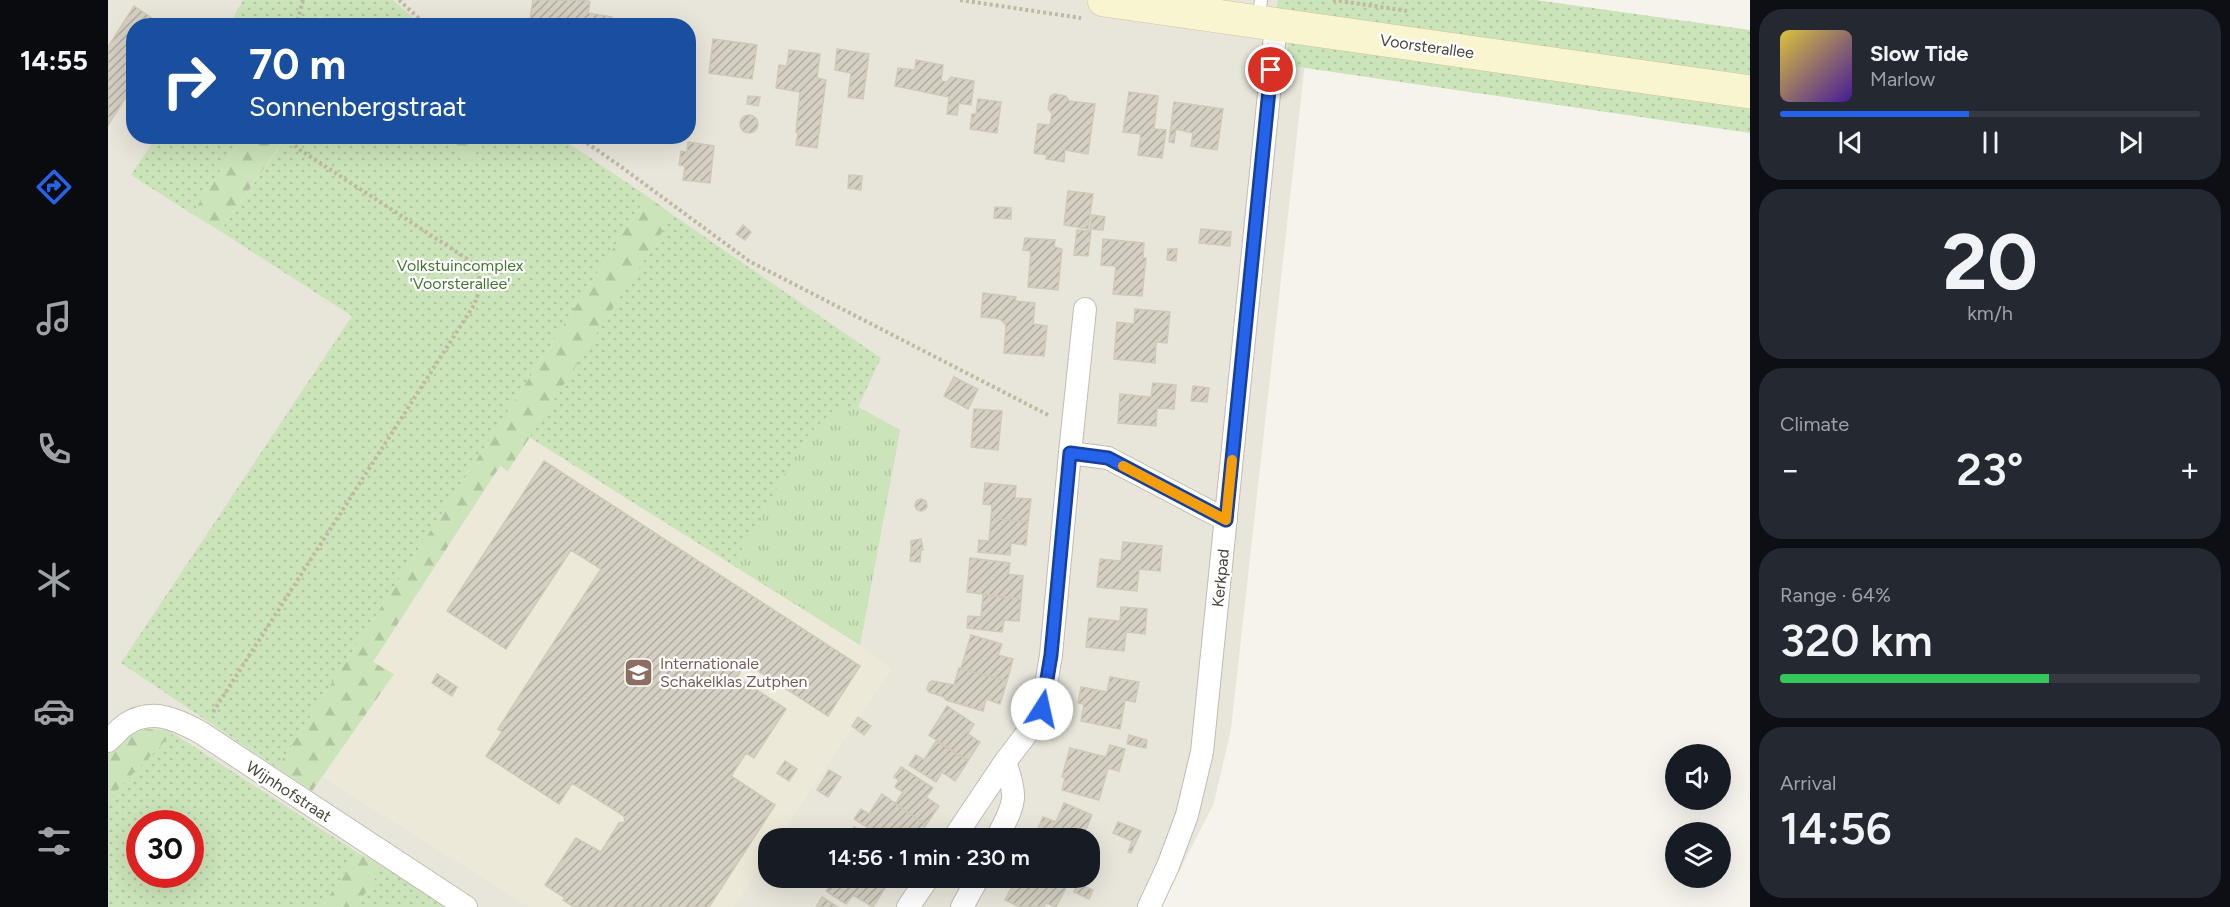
<!DOCTYPE html>
<meta charset="utf-8">
<style>
:root{--surface:#171b24;--page:#242831;--text:#f1f3f6;--muted:#9ea1a6;--line:#363941;--accent:#2563eb}
body{margin:0;font-family:Figtree,sans-serif;background:var(--page);color:var(--text);height:100vh;display:flex;flex-direction:column;font-size:22px;white-space:nowrap}
*{box-sizing:border-box;margin:0}
p{font-size:20px;color:var(--muted)}
.icon{flex:none;width:33px;height:33px;fill:none;stroke:currentColor;stroke-width:2;stroke-linecap:round;stroke-linejoin:round}
.map{position:relative;flex:1;overflow:hidden}
.drawer{display:flex;flex-direction:column;gap:9px;padding:9px;background:#0d0f14;width:480px}
.drawer>*{flex:none}
.banner{position:absolute;left:18px;top:18px;width:570px;height:126px;border-radius:24px;box-shadow:0 6px 24px #0002;background:#1a4fa0;color:#fff;overflow:hidden}
.controls{position:absolute;left:1557px;top:744px;display:grid;gap:12px}
.controls a{display:grid;place-items:center;width:66px;height:66px;border-radius:50%;background:var(--surface);box-shadow:0 6px 24px #0002;font-size:30px}
.speed{position:absolute;left:18px;top:810px;display:flex;gap:12px;font-size:30px;font-weight:700;text-align:center}
.speed>*{display:grid;place-content:center;width:78px;height:78px;border-radius:50%;background:var(--surface);box-shadow:0 6px 24px #0002;line-height:1}
.speed .limit{border:9px solid #d22;background:#fff;color:#111}
.pin{position:absolute;display:grid;place-items:center;width:51px;height:51px;color:#fff;margin:-26px;border:3px solid #fff;border-radius:50%;box-shadow:0 2px 6px #0007}
.me{position:absolute;width:66px;margin:-33px;rotate:10deg;stroke-linejoin:round;filter:drop-shadow(0 0 4px #0008)}
.turn{display:flex;align-items:center;gap:21px;height:126px;padding:0 24px;font-size:27px}
.turn .icon{width:78px;height:78px;stroke-width:2.5}
.turn b{display:block;font-size:42px;line-height:51px}
.big{font-size:45px;font-weight:600;line-height:1.1}
.drawer .tile{flex:1;display:flex;flex-direction:column;justify-content:center;gap:9px;min-width:0;padding:0 21px;border-radius:24px;background:var(--page)}
.drawer .dial{align-items:center;gap:0}
.dial b{font-size:78px;line-height:1}
.song{display:flex;align-items:center;gap:18px}
.cover{width:72px;height:72px;border-radius:9px;background:linear-gradient(135deg,hsl(50 70% 55%),hsl(260 70% 35%))}
.played{height:6px;border-radius:3px;background:linear-gradient(90deg,var(--accent) 45%,var(--line) 45%)}
.keys{display:flex;justify-content:space-around;direction:ltr}
.heat{display:flex;justify-content:space-between;align-items:center;font-size:33px;direction:ltr}
.charge{height:9px;border-radius:4px;background:linear-gradient(90deg,#34c759 64%,var(--line) 0)}
.trip{position:absolute;left:650px;top:828px;width:342px;height:60px;border-radius:24px;background:var(--surface);box-shadow:0 6px 24px #0002;font-weight:600;line-height:60px;text-align:center}
main{display:flex;flex:1;min-height:0}
.menu{display:flex;flex-direction:column;width:108px;justify-content:space-around;align-items:center;background:#090b0e;color:var(--muted)}
.menu .icon{width:42px;height:42px}
.menu .active{color:var(--accent)}
.menu b{font-size:27px;color:var(--text)}
.map>svg:first-child{display:block}
.residential{fill:#e8e6db;fill-rule:evenodd}
.education{fill:#ece9d8}
.grass{fill:url(#grass-dots);fill-rule:evenodd}
.forest{fill:url(#forest-firs)}
.park{fill:url(#park-tufts)}
.building{fill:url(#building-hatch);stroke:#d0c9b7;stroke-width:1.5}
.lines{fill:none;stroke-linecap:round;stroke-linejoin:round}
.service-casing{stroke:#c0bcb0;stroke-width:14}
.minor-casing{stroke:#c0bcb0;stroke-width:24}
.secondary-casing{stroke:#cdc69f;stroke-width:34}
.path{stroke:#c0b9a2;stroke-width:4;stroke-dasharray:3 3;stroke-linecap:butt}
.service{stroke:#fff;stroke-width:12}
.minor{stroke:#fff;stroke-width:22}
.secondary{stroke:#faf5d1;stroke-width:33}
.route-casing{stroke:#184099;stroke-width:15}
.route{stroke:#2563eb;stroke-width:10}
.slow{stroke:#f59e0b;stroke-width:10}
.labels{text-anchor:middle;stroke-width:4.5;stroke-linejoin:round;paint-order:stroke}
.street-label{font-size:16px;fill:#49453a;stroke:#fff}
.park-label{font-size:16px;fill:#447632;stroke:#fff}
.education-label{font-size:16px;fill:#785e54;stroke:#fff;text-anchor:start}
</style>
<main>
<nav class="menu">
<b>14:55</b>
<svg class="icon active" aria-label="directions" viewBox="0 0 24 24"><path d="M12 3l9 9-9 9-9-9zM9 14v-3h6M13 9l2 2-2 2"/></svg>
<svg class="icon" aria-label="music" viewBox="0 0 24 24"><path d="M9 18V5l10-2v13"/><circle cx="6" cy="18" r="3"/><circle cx="16" cy="16" r="3"/></svg>
<svg class="icon" aria-label="phone" viewBox="0 0 24 24"><path d="M5 4h4l2 5-3 2q2 4 5 5l2-3 5 2v4C11 20 4 13 5 4z"/></svg>
<svg class="icon" aria-label="climate" viewBox="0 0 24 24"><path d="M12 3v18M4 7l16 10M4 17L20 7"/></svg>
<svg class="icon" aria-label="car" viewBox="0 0 24 24"><path d="M5 17H2v-5l4-1 3-4h7l3 4 3 1v5h-3M9 17h6M6 11h13"/><circle cx="7" cy="17" r="2"/><circle cx="17" cy="17" r="2"/></svg>
<svg class="icon" aria-label="filters" viewBox="0 0 24 24"><path d="M4 7h16M4 17h16"/><circle cx="9" cy="7" r="2"/><circle cx="15" cy="17" r="2"/></svg>
</nav>
<div class="map">
<svg width="1642" height="907" viewBox="0 0 1642 907">
<defs>
<pattern id="grass-dots" width="8" height="8" patternUnits="userSpaceOnUse" patternTransform="scale(1.5)"><rect width="8" height="8" fill="#cce4ba"/><path d="M2 2h.1M6 6h.1" fill="none" stroke="#b1c5a1" stroke-width="1.8" stroke-linecap="round"/></pattern>
<pattern id="forest-firs" width="22" height="20" patternUnits="userSpaceOnUse" patternTransform="scale(1.5)"><rect width="22" height="20" fill="#cce4ba"/><path d="M5 1l3.5 6h-7zM16 11l3.5 6h-7z" fill="#b1c5a1"/></pattern>
<pattern id="park-tufts" width="24" height="20" patternUnits="userSpaceOnUse" patternTransform="scale(1.5)"><rect width="24" height="20" fill="#cce4ba"/><path d="M3 7l-1-3M5 7V3M7 7l1-3M15 17l-1-3M17 17v-4M19 17l1-3" fill="none" stroke="#b1c5a1"/></pattern>
<pattern id="building-hatch" width="6" height="6" patternUnits="userSpaceOnUse" patternTransform="scale(1.5)"><rect width="6" height="6" fill="#d5d0c3"/><path d="M-1 1l2-2M0 6l6-6M5 7l2-2" fill="none" stroke="#afab9f"/></pattern>
</defs>
<rect width="100%" height="100%" fill="#f5f3ec"/>
<path class="residential" d="M0,0H1204L1123,729L1106,803L1053,907H0ZM26,26H580V136H26ZM32,824H82V874H32ZM660,838H981V878H660Z"/>
<path class="education" d="M421,437L752,645L784,669L671,838H660V856L626,907H421L214,777L285,675L265,662L392,466L400,471Z"/>
<path class="grass" d="M135,0H285L313,25H225L212,16L206,25L121,26Z
M1170,0H1428L1642,30V77L1168,9Z
M1180,43L1642,106V133L1177,65Z
M48,137V136L134,137L84,214L23,175Z
M179,137H326L363,160L379,137H451L539,196L169,768L13,663L244,316L112,231Z
M565,215L773,358L750,407L792,430L752,645L421,437Z
M65,733L250,853L214,907H0V799ZM32,824H82V874H32Z
M276,865L339,907H248Z"/>
<path class="forest" d="M134,137H178L112,231L84,214Z
M326,137H379L363,160Z
M539,196L565,215L400,471L392,466L265,662L286,674L204,791L169,768Z
M39,729L60,730L65,733L0,799V751L23,734Z
M250,853L276,865L248,907H214Z"/>
<path class="park" d="M750,407L792,430L752,645L625,564L699,436L725,411Z"/>
<path class="building" d="M425,0H478L482,2L480,13L504,17L502,26H421Z
M26,6L56,26H26V84L0,125V47Z
M605,39L649,45L644,79L601,73Z
M729,49L761,54L755,99L740,97L743,73L727,70Z
M681,50L712,54L709,78L718,80L709,148L688,145L690,133L688,132L692,92L668,88L671,65L679,66Z
M808,60L835,65L833,81L839,82L843,77L866,81L863,105L851,103L849,115L839,114L841,97L787,86L790,68L807,70Z
M1021,92L1050,96L1046,129L1058,130L1054,158L1030,155L1033,134L1015,132Z
M946,94L958,96L961,101L987,104L980,154L957,150L956,162L938,159L939,155L926,153L930,124L942,125L944,113L940,109L942,97Z
M640,96L652,97L650,106L639,104Z
M870,99L893,102L889,133L862,129L864,114H868Z
M1066,102L1115,109L1109,150L1083,146L1085,133L1068,129L1066,143L1061,142Z
M632 124a9 9 0 1 1 18 0a9 9 0 1 1-18 0Z
M580,142L606,146L602,183L575,180L577,166L571,165L573,151L579,152Z
M741,175L754,176L753,190L740,188Z
M960,191L985,194L980,229L956,225Z
M887,207L903,208V219L886,218Z
M984,215L997,217L995,230L982,229Z
M635,225L643,232L637,240L628,234Z
M1093,229L1123,232L1122,246L1091,243Z
M969,230L983,231L980,256L966,255Z
M917,238L947,240L946,247L954,249L950,290L920,287L923,251L915,250Z
M995,239L1036,243L1035,258H1038L1034,296L1005,294L1008,266L993,265Z
M1060,249H1069L1068,261L1059,260Z
M875,293L908,297L907,301L927,303L925,324L939,326L936,356L896,353L898,325L892,319L873,317Z
M1027,309L1062,312L1059,343L1048,342L1047,363L1006,359L1009,322L1026,324Z
M846,377L870,389L860,409L836,396Z
M1045,383L1068,385L1066,409L1049,408L1048,426L1010,423L1012,394L1043,397Z
M1085,386L1101,388L1099,402L1083,401Z
M866,409L894,411L890,450L863,447Z
M436,461L752,666L720,716L638,663L629,677L678,709L646,758L638,753L623,776L667,805L601,907H466L455,900L457,898L437,885L468,838L493,852L511,823L517,822L516,816L464,783L451,804L378,756L394,732L390,729L493,569L463,550L398,649L339,611Z
M877,483L908,486L907,498L923,499L920,522L883,518L884,505L875,504Z
M807 505a6 6 0 1 1 12 0a6 6 0 1 1-12 0Z
M883,518L920,522L918,545L903,543L902,555L870,552L871,540L881,541Z
M813,539L815,550H803V541Z
M1015,542L1054,546L1052,571L1031,569L1029,591L989,587L992,559L1013,561Z
M803,549L813,550L812,562L802,561Z
M862,558L902,563L900,574L915,576L913,599L859,592Z
M875,595L913,599L911,621L896,620L894,632L859,628L860,616L873,617Z
M1013,607L1039,609L1037,634L1018,632L1016,651L978,647L981,618L1012,621Z
M863,635L894,644L890,655L905,659L899,681L851,668H853Z
M851,668L899,681L892,704L878,699L875,711L838,700L836,697L821,692L819,689L821,683L824,681L846,685Z
M329,674L349,687L344,696L324,683Z
M1002,677L1031,682L1027,702L1017,700L1012,729L973,721L976,704L970,703L973,687L999,692Z
M839,706L866,724L860,734L872,742L860,761L821,735Z
M750,717L763,726L756,735L744,726Z
M1021,735L1039,740L1038,748L1019,744Z
M828,741L860,761L847,781L834,772L828,782L801,765L808,755L816,760Z
M1002,745L1017,749L1011,771L1000,768L991,800L954,790L957,778L954,777L962,748L998,757Z
M677,761L689,769L681,781L669,773Z
M793,767L825,788L818,797L831,806L818,825L787,804L795,792L787,787L791,780L786,777Z
M721,770L733,777L720,797L709,790Z
M774,794L818,825L809,838H798L793,836L792,838H776L746,819L753,809L761,814Z
M956,803L984,815L976,834H978L977,838H926L935,817L948,822Z
M1010,822L1033,831L1023,853L1020,852L1024,841L1005,833Z
M746,827L764,838H738Z
M981,840L988,843L989,847L981,864Z
M727,878L735,884L739,878H761L777,888L765,907L745,895L738,904L718,891Z
M761,878H784L777,888Z
M909,878H921L944,889L949,878L961,882L948,907L938,903L936,907H912L897,900Z
M970,883L985,890L981,899L966,892Z
M714,897L730,907H708Z"/>
<g class="lines">
<defs>
<path id="service" d="M1150,22L1153,0"/>
<path id="minor" d="M962,453L977,309
M0,741C6,736 11,729 17,725C43,707 68,719 92,732L358,907
M846,838L897,762L929,720L934,709L943,655L962,453L1000,458L1118,520
M889,838C906,804 911,800 897,762
M800,907L820,878
M854,907L870,878
M1041,907L1060,866L1079,815L1094,752L1168,25"/>
<path id="secondary" d="M996,0L1642,92"/>
</defs>
<use href="#service" class="service-casing"/>
<use href="#minor" class="minor-casing"/>
<use href="#secondary" class="secondary-casing"/>
<path class="path" d="M291,0L319,26
M852,0L973,18
M1225,0L1300,11
M188,26L195,0
M469,136L512,166L641,261L942,416
M105,712L366,305C374,287 375,271 358,258L189,148L181,136"/>
<use href="#service" class="service"/>
<use href="#minor" class="minor"/>
<use href="#secondary" class="secondary"/>
</g>
<g class="lines">
<defs>
<path id="route" d="M934,709L943,655L962,453L1000,458L1118,520L1163,70"/>
</defs>
<use href="#route" class="route-casing"/>
<use href="#route" class="route"/>
<path class="slow" d="M1015,466L1118,520L1124,460"/>
</g>
<defs>
<symbol id="school-square" viewBox="-11 -11 22 22"><rect x="-9" y="-9" width="18" height="18" rx="4" fill="#8d6e63" stroke="#fff"/><path d="M0-5L7-2L0 1L-7-2ZM-4 1L0 2.5L4 1V4Q0 6-4 4Z" fill="#fff"/></symbol>
</defs>
<g fill-rule="evenodd">
<use href="#school-square" x="514" y="656" width="33" height="33"/>
</g>
<g class="labels">
<g class="street-label">
<text transform="translate(1319 46) rotate(8)" y="6">Voorsterallee</text>
<text transform="translate(1112 578) rotate(-84)" y="6">Kerkpad</text>
<text transform="translate(181 791) rotate(33)" y="6">Wijnhofstraat</text>
</g>
<g class="park-label">
<text x="352" y="271">Volkstuincomplex<tspan x="352" dy="18">'Voorsterallee'</tspan></text>
</g>
<g class="education-label">
<text x="552" y="669">Internationale<tspan x="552" dy="18">Schakelklas Zutphen</tspan></text>
</g>
</g>
</svg>
<div class="controls">
<a><svg class="icon" aria-label="sound" viewBox="0 0 24 24"><path d="M4 9h4l5-4v14l-5-4H4zM17 9q2 3 0 6"/></svg></a>
<a><svg class="icon" aria-label="layers" viewBox="0 0 24 24"><path d="M12 4l9 5-9 5-9-5zM3 14l9 5 9-5"/></svg></a>
</div>
<div class="speed"><div class="limit">30</div></div>
<div class="pin" style="left:1163px;top:70px;background:#d93025"><svg class="icon" aria-label="arrive" viewBox="0 0 24 24"><path d="M6 21V4h12l-3 4 3 4H6"/></svg></div>
<svg class="me" style="left:934px;top:709px" viewBox="-20 -20 40 40"><circle r="19" fill="#fff"/><path d="M0-13L10 11 0 6-10 11z" fill="#2563eb"/></svg>
<div class="trip">14:56 · 1 min · 230 m</div>
<div class="banner">
<div class="turn"><svg class="icon" aria-label="right" viewBox="0 0 24 24"><path d="M7 20v-9h11M14 6l5 5-5 5"/></svg><div><b>70 m</b>Sonnenbergstraat</div></div>
</div>
</div>
<section class="drawer">
<div class="tile">
<div class="song"><i class="cover"></i><div><b>Slow Tide</b><p>Marlow</p></div></div>
<div class="played"></div>
<div class="keys"><svg class="icon" aria-label="previous" viewBox="0 0 24 24"><path d="M18 5L8 12l10 7zM5 5v14"/></svg><svg class="icon" aria-label="pause" viewBox="0 0 24 24"><path d="M8 5v14M16 5v14"/></svg><svg class="icon" aria-label="next" viewBox="0 0 24 24"><path d="M6 5l10 7-10 7zM19 5v14"/></svg></div>
</div>
<div class="tile dial"><b>20</b><p>km/h</p></div>
<div class="tile"><p>Climate</p>
<div class="heat"><a>−</a><b class="big">23°</b><a>+</a></div>
</div>
<div class="tile"><p>Range · 64%</p><b class="big">320 km</b><div class="charge"></div></div>
<div class="tile"><p>Arrival</p><b class="big">14:56</b></div>
</section>
</main>
